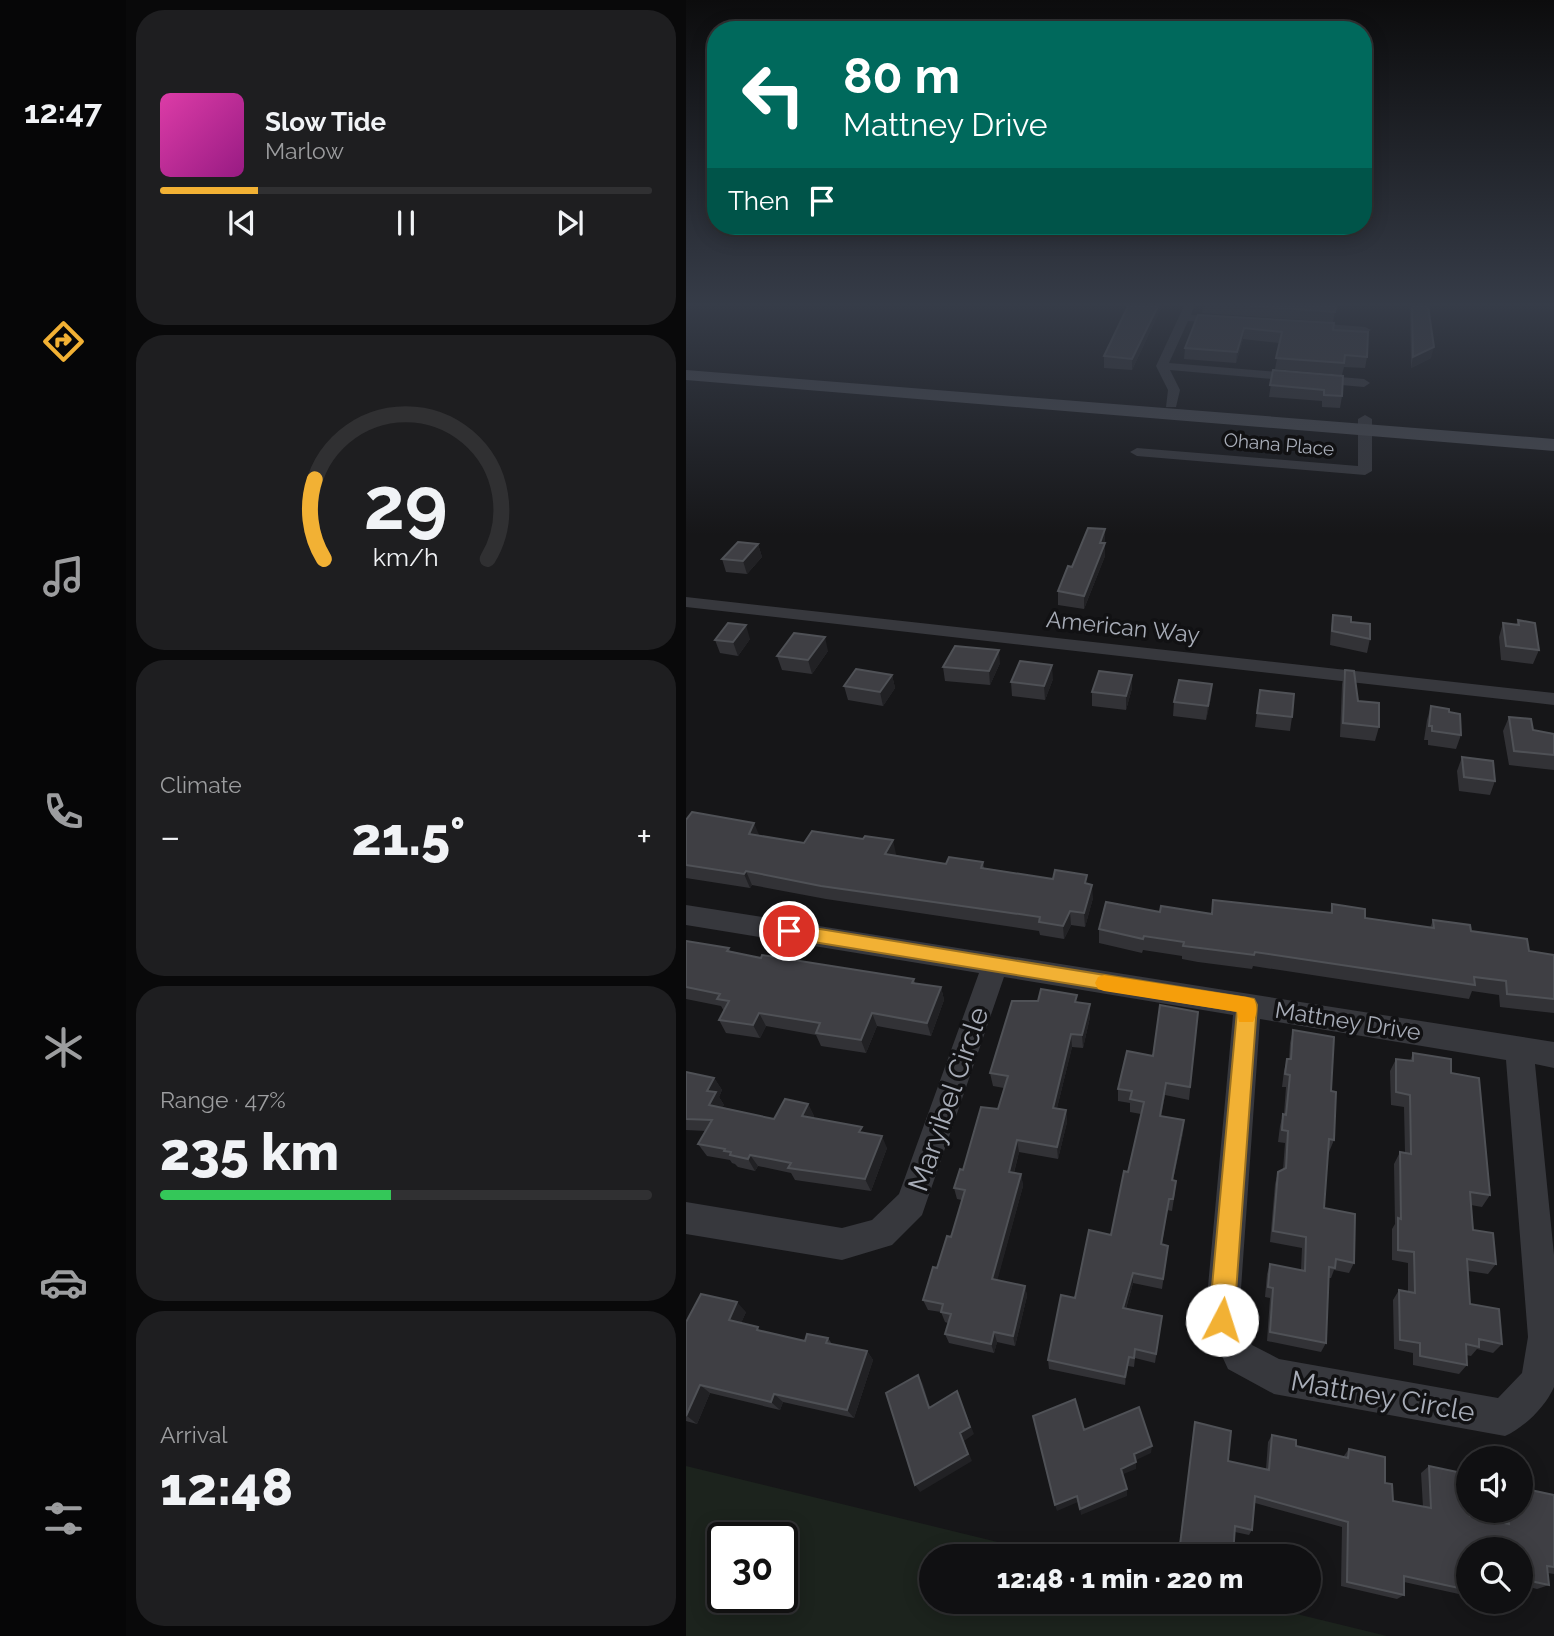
<!DOCTYPE html>
<meta charset="utf-8">
<style>
:root{--surface:#101012;--page:#1e1e20;--text:#f1f3f6;--muted:#9c9d9f;--line:#303032;--accent:#f2b134}
body{margin:0;font-family:Raleway,sans-serif;background:var(--page);color:var(--text);height:100vh;display:flex;flex-direction:column;font-size:26px;white-space:nowrap}
*{box-sizing:border-box;margin:0}
p{font-size:23px;color:var(--muted)}
.icon{flex:none;width:38px;height:38px;fill:none;stroke:currentColor;stroke-width:2;stroke-linecap:round;stroke-linejoin:round}
.map{position:relative;flex:1;overflow:hidden}
.drawer{display:flex;flex-direction:column;gap:10px;padding:10px;background:#09090a;width:560px}
.drawer>*{flex:none}
.guide{position:absolute;left:21px;top:21px;width:665px;height:214px;border-radius:28px;box-shadow:0 4px 18px #0003,0 0 0 2px var(--line);background:#00695c;color:#fff;overflow:hidden}
.controls{position:absolute;left:770px;top:1446px;display:grid;gap:14px}
.controls a{display:grid;place-items:center;width:77px;height:77px;border-radius:50%;background:var(--surface);box-shadow:0 4px 18px #0003,0 0 0 2px var(--line);font-size:35px}
.speed{position:absolute;left:21px;top:1522px;display:flex;gap:14px;font-size:35px;font-weight:700;text-align:center}
.speed>*{display:grid;place-content:center;width:91px;height:91px;border-radius:50%;background:var(--surface);box-shadow:0 4px 18px #0003,0 0 0 2px var(--line);line-height:1}
.speed .limit{border:4px solid #111;border-radius:10px;background:#fff;color:#111}
.pin{position:absolute;display:grid;place-items:center;width:60px;height:60px;color:#fff;margin:-30px;border:4px solid #fff;border-radius:50%;box-shadow:0 2px 7px #0007}
.me{position:absolute;width:77px;margin:-38px;rotate:5deg;stroke-linejoin:round;filter:drop-shadow(0 0 5px #0008)}
.turn{display:flex;align-items:center;gap:24px;height:147px;padding:0 21px;font-size:32px}
.turn .icon{width:91px;height:91px;stroke-width:2.5}
.turn b{display:block;font-size:49px;line-height:60px}
.then{display:flex;align-items:center;height:66px;padding:0 21px;background:#0003;gap:14px;font-size:26px}
.big{font-size:52px;font-weight:800;line-height:1.1}
.drawer .widget{flex:1;display:flex;flex-direction:column;justify-content:center;gap:10px;min-width:0;padding:0 24px;border-radius:28px;background:var(--page)}
.drawer .dial{align-items:center;gap:0}
.dial svg{height:182px;overflow:visible;fill:none;stroke:var(--line);stroke-width:7;stroke-linecap:round;text-anchor:middle}
.dial text{fill:var(--text);stroke:none}
.song{display:flex;align-items:center;gap:21px}
.cover{width:84px;height:84px;border-radius:10px;background:linear-gradient(135deg,hsl(320 70% 55%),hsl(310 70% 35%))}
.played{height:7px;border-radius:4px;background:linear-gradient(90deg,var(--accent) 20%,var(--line) 20%)}
.keys{display:flex;justify-content:space-around;direction:ltr}
.heat{display:flex;justify-content:space-between;align-items:center;font-size:38px;direction:ltr}
.charge{height:10px;border-radius:5px;background:linear-gradient(90deg,#34c759 47%,var(--line) 0)}
.trip{position:absolute;left:233px;top:1544px;width:402px;height:70px;border-radius:35px;background:var(--surface);box-shadow:0 4px 18px #0003,0 0 0 2px var(--line);font-weight:800;line-height:70px;text-align:center}
main{display:flex;flex:1;min-height:0}
.menu{display:flex;flex-direction:column;width:126px;justify-content:space-around;align-items:center;background:#060607;color:var(--muted)}
.menu .icon{width:49px;height:49px}
.menu .on{color:var(--accent)}
.menu b{font-size:32px;color:var(--text)}
.map>svg:first-child{display:block}
.green{fill:#1c231d;fill-rule:evenodd}
.lines{fill:none;stroke-linecap:round;stroke-linejoin:round}
.street{fill:#37383d;fill-rule:evenodd}
.secondary{fill:#45474d;fill-rule:evenodd}
.wall{fill:#323236}
.shaded-wall{fill:#212124}
.building{fill:#3f3f44;stroke:#4f5156;stroke-width:2}
.route{fill:#f2b134;stroke:#9d7322;stroke-width:2}
.slow{fill:#f59e0b}
.labels{text-anchor:middle;stroke-width:7;stroke-linejoin:round;paint-order:stroke}
.far-street-label{font-size:19px;fill:#a8adb8;stroke:#111113}
.street-label{font-size:23px;fill:#a8adb8;stroke:#111113}
.near-street-label{font-size:28px;fill:#a8adb8;stroke:#111113}
</style>
<main>
<nav class="menu">
<b>12:47</b>
<svg class="icon on" aria-label="directions" viewBox="0 0 24 24"><path d="M12 3l9 9-9 9-9-9zM9 14v-3h6M13 9l2 2-2 2"/></svg>
<svg class="icon" aria-label="music" viewBox="0 0 24 24"><path d="M9 18V5l10-2v13"/><circle cx="6" cy="18" r="3"/><circle cx="16" cy="16" r="3"/></svg>
<svg class="icon" aria-label="phone" viewBox="0 0 24 24"><path d="M5 4h4l2 5-3 2q2 4 5 5l2-3 5 2v4C11 20 4 13 5 4z"/></svg>
<svg class="icon" aria-label="climate" viewBox="0 0 24 24"><path d="M12 3v18M4 7l16 10M4 17L20 7"/></svg>
<svg class="icon" aria-label="car" viewBox="0 0 24 24"><path d="M5 17H2v-5l4-1 3-4h7l3 4 3 1v5h-3M9 17h6M6 11h13"/><circle cx="7" cy="17" r="2"/><circle cx="17" cy="17" r="2"/></svg>
<svg class="icon" aria-label="filters" viewBox="0 0 24 24"><path d="M4 7h16M4 17h16"/><circle cx="9" cy="7" r="2"/><circle cx="15" cy="17" r="2"/></svg>
</nav>
<section class="drawer">
<div class="widget">
<div class="song"><i class="cover"></i><div><b>Slow Tide</b><p>Marlow</p></div></div>
<div class="played"></div>
<div class="keys"><svg class="icon" aria-label="previous" viewBox="0 0 24 24"><path d="M18 5L8 12l10 7zM5 5v14"/></svg><svg class="icon" aria-label="pause" viewBox="0 0 24 24"><path d="M8 5v14M16 5v14"/></svg><svg class="icon" aria-label="next" viewBox="0 0 24 24"><path d="M6 5l10 7-10 7zM19 5v14"/></svg></div>
</div>
<div class="widget dial"><svg viewBox="0 0 100 80">
<path d="M14 69A42 42 0 1 1 86 69"/>
<path d="M14 69A42 42 0 0 1 10 34" stroke="#f2b134"/>
<text x="50" y="56" font-size="32" font-weight="700">29</text>
<text x="50" y="72" font-size="11">km/h</text>
</svg></div>
<div class="widget"><p>Climate</p>
<div class="heat"><a>−</a><b class="big">21.5°</b><a>+</a></div>
</div>
<div class="widget"><p>Range · 47%</p><b class="big">235 km</b><div class="charge"></div></div>
<div class="widget"><p>Arrival</p><b class="big">12:48</b></div>
</section>
<div class="map">
<svg width="868" height="1636" viewBox="0 0 868 1636">
<rect width="100%" height="100%" fill="#161618"/>
<path class="green" d="M0,1466L369,1556H245V1601H557L701,1636H0ZM37,1538H96V1598H37Z"/>
<g class="lines">
<path class="street" d="M498,306H508L505,315L540,317L546,320L540,323L502,321L483,363L678,379L684,383L678,387L484,370L494,390L490,407H480L482,390L470,366Z
M616,322L679,327L685,330L679,333L612,327L610,325Z
M679,415L686,419V471L679,475L451,456L444,452L451,448L672,466V419Z
M0,597L868,693V705L0,607Z
M0,905L868,1042V1068L849,1064L868,1255V1387C860,1406 838,1428 819,1436L588,1394L542,1369L519,1319L547,1015L318,977L236,1215L206,1245L156,1260L0,1234V1202L156,1228L186,1220L213,1194L293,973L0,925ZM574,1019L820,1060L842,1337L836,1373L812,1398L593,1359L566,1345L553,1317Z"/>
<path class="secondary" d="M0,370L868,439V451L0,380Z"/>
</g>
<path class="wall" d="M476,306L446,370L418,368V356Z
M517,306H650L647,322L516,313Z
M724,306H742L745,358L725,368Z
M512,315L647,330L681,357L679,368L658,367L656,375L589,369L594,343L557,339L550,363L498,359L499,348Z
M587,370L656,396L654,408L636,407V401L583,397Z
M419,529V556L398,609L372,605V591L386,567Z
M72,544L76,557L61,574L40,572L36,559Z
M647,615L665,622L684,639L681,653L644,645L645,628Z
M832,620L853,650L847,664L815,660L813,637L817,623L830,625Z
M64,639L52,656L34,653L29,640Z
M142,651L126,674L96,670L91,656Z
M314,663L304,685L259,681L257,667Z
M659,670L672,701L693,727L689,741L654,737L656,684Z
M206,675L209,688L197,706L162,700L158,686Z
M446,675V688L440,710L406,706V692Z
M367,679L359,700L326,696L325,682Z
M526,684L525,698L520,720L487,716L488,702Z
M574,690L606,717L604,731L569,727Z
M745,706L775,735L770,749L742,745V740H738L741,720Z
M823,717L847,730L868,734V770L823,765L817,731Z
M776,757L809,781L804,795L773,791L771,771Z
M0,820L73,835L118,843L210,854L209,856L260,864L297,862L298,868L402,884L407,898L399,927L385,925L378,939L354,935L353,931L140,899L66,885L64,888L0,878Z
M646,904L679,918L744,928L747,920L785,931L843,951L868,955V1013L814,1007L813,995L786,991L783,999L567,966L566,969L512,962L496,959V956L457,950L456,953L413,943V929L474,912L526,914L644,913Z
M0,941L43,948L44,951L75,958L228,979L229,983L255,987L258,1000L245,1036L191,1026L180,1053L135,1046L130,1035L80,1026L74,1038L40,1033L33,1020L38,1011L35,1006L0,999Z
M392,1002L404,1017L397,1048L386,1047L371,1108L380,1110L381,1122L372,1159L333,1152L328,1173L335,1174L337,1186L311,1280L339,1286L341,1296L329,1346L311,1342L308,1353L263,1343L259,1334L262,1323L259,1322L255,1312L242,1310L237,1300L265,1237L276,1200L271,1199L268,1188L312,1109L318,1088L307,1086L304,1073Z
M512,1012L503,1100L479,1095L475,1116L498,1120L497,1133L487,1180L489,1192L486,1211L481,1210L476,1245L482,1246L476,1289L447,1283L440,1309L476,1316L469,1363L449,1358L448,1367L442,1366L439,1385L363,1369L362,1360L389,1298L425,1235L442,1172L455,1114L444,1112V1103L432,1101V1089Z
M607,1030L645,1091L648,1140L643,1152L642,1151L638,1208L668,1263L663,1273L648,1270L645,1278H643L640,1343L635,1352L581,1341L584,1298L579,1297L581,1274L584,1264L615,1270L616,1248L584,1242L589,1184L592,1172L597,1170L599,1143L592,1142L594,1126L597,1114H598L600,1087H596L598,1071L601,1059H603L604,1043Z
M727,1053L765,1073L804,1195L796,1207L785,1205L787,1230L810,1264L802,1274L782,1271L784,1304L816,1344L807,1353L791,1349L785,1356L780,1355L781,1365L773,1374L727,1365V1353L708,1349L707,1300L713,1290L722,1292V1263L706,1260V1229L709,1224L708,1164L714,1152L719,1153L718,1107L705,1105L704,1071L710,1059L724,1061Z
M0,1072L28,1078L36,1090L33,1097L38,1105L36,1107L88,1119L122,1104L128,1116L127,1118L178,1133L201,1148L185,1191L109,1180L105,1173L72,1166L69,1171L52,1167L49,1164L46,1163L44,1160L21,1156L12,1144L20,1131L0,1130Z
M60,1312L55,1323L76,1331L119,1341L142,1338L146,1344L181,1351L187,1360L168,1418L97,1402L94,1410L24,1393L11,1424L0,1421V1322Z
M509,1422L542,1461L580,1469L582,1442L586,1435L610,1446L657,1457L663,1449L699,1483L707,1501L737,1507L735,1473L743,1466L784,1516L812,1522L811,1510H835L868,1495V1574L862,1573L863,1585L851,1589L835,1585V1549H782V1596L718,1582V1595L711,1599L655,1586L656,1527L569,1503L566,1530L563,1535L549,1532L547,1556H492Z"/>
<path class="shaded-wall" d="M472,306H476L446,370V359Z
M558,328L557,339L550,363L551,352Z
M748,347L745,358L725,368L727,357Z
M419,529V556L398,609V596Z
M72,544L76,557L61,574L57,561Z
M60,625L64,639L52,656L47,642Z
M139,637L142,651L126,674L122,660Z
M313,650L314,663L304,685L303,671Z
M366,665L367,679L359,700L358,686Z
M206,675L209,688L197,706L194,692Z
M446,675V688L440,710V696Z
M526,684L525,698L520,720L522,706Z
M68,823L74,837L63,834Z
M207,840L210,854L203,868L199,854Z
M60,871L66,885L64,888L58,874Z
M406,885L407,898L399,927L398,913Z
M384,911L385,925L378,939L377,926Z
M255,987L258,1000L245,1036L241,1023Z
M404,1004V1017L397,1048L396,1035Z
M73,1013L80,1026L74,1038L67,1025Z
M186,1013L191,1026L180,1053L175,1040Z
M385,1034L386,1047L368,1120L367,1108Z
M28,1078L36,1090L33,1097L38,1105L31,1117L23,1105L21,1091Z
M480,1083L479,1095L473,1128L474,1116Z
M122,1104L128,1116L122,1129L116,1116Z
M380,1110L381,1122L372,1159L371,1147Z
M498,1120L497,1133L484,1191L486,1180Z
M196,1136L201,1148L185,1191L179,1179Z
M331,1140L333,1152L325,1184L323,1172Z
M64,1155L72,1166L69,1171L62,1159Z
M335,1174L337,1186L309,1289L306,1279Z
M447,1273V1283L437,1318V1308Z
M339,1286L341,1296L329,1346L327,1336Z
M51,1302L60,1312L52,1330L43,1320Z
M308,1332L311,1342L308,1353L305,1344Z
M181,1351L187,1360L168,1418L161,1410Z
M443,1357L442,1366L439,1385V1377Z
M232,1375L237,1384L247,1416L243,1408Z
M14,1385L24,1393L11,1424L1,1416Z
M271,1391L288,1434L278,1441L286,1461L234,1492L229,1485L274,1433Z
M88,1394L97,1402L94,1410L85,1402Z
M466,1446L465,1453L448,1461V1454Z
M450,1462V1469L435,1475V1469Z
M441,1489V1496L395,1515L394,1509Z
M391,1496L392,1502L371,1511L369,1505Z"/>
<path class="building" d="M442,306H472L446,359L418,356Z
M565,306H650L649,312Z
M726,306H742L748,347L727,357Z
M512,315L648,323L647,330L682,332L681,357L659,355L658,363L590,358L596,332L558,328L551,352L499,348Z
M587,370L657,376L656,396L638,395V390L584,385Z
M402,528L419,529L414,543H419L398,596L372,591L382,566L386,567Z
M52,542L72,544L57,561L36,559Z
M647,615L665,617V622L684,624V639L646,631Z
M832,620L849,623L853,650L820,646L817,623L833,625Z
M42,623L60,625L47,642L29,640Z
M108,633L139,637L122,660L91,656Z
M269,646L313,650L303,671L257,667Z
M334,661L366,665L358,686L325,682Z
M170,669L206,675L194,692L158,686Z
M659,670L668,671L672,701L693,703V727L657,723Z
M413,671L446,675L440,696L406,692Z
M493,680L526,684L522,706L488,702Z
M574,690L608,694L606,717L571,713Z
M745,706L763,709V712L774,714L775,735L746,731V726H743Z
M823,717L845,719L847,730L868,734V755L828,751Z
M776,757L807,761L809,781L778,777Z
M6,812L68,823L63,834L118,843L126,831L177,839L179,836L207,840L199,854L260,864L263,857L297,862L295,868L367,879L369,870L401,875L399,883L406,885L398,913L384,911L377,926L353,922L354,917L135,886L60,871L58,874L0,865V820Z
M527,900L646,913V904L679,909V918L748,928L747,920L784,925L785,931L841,939L843,951L868,955V999L821,994L820,981L788,977L789,985L569,952L568,955L514,948L497,946L498,942L458,936L457,939L413,929L420,902L474,912L475,906L526,914Z
M0,941L43,948L41,951L75,958L76,955L228,979L226,983L255,987L241,1023L186,1013L175,1040L130,1033L134,1023L73,1013L67,1025L33,1020L43,1001L31,999L34,994L0,987Z
M355,989L391,995L389,1002L404,1004L396,1035L385,1034L367,1108L380,1110L371,1147L331,1140L323,1172L335,1174L306,1279L339,1286L327,1336L308,1332L305,1344L259,1334L265,1314L255,1312L257,1304L237,1300L247,1267L251,1268L261,1236L265,1237L279,1190L268,1188L274,1169L277,1170L295,1107L312,1109L322,1076L304,1073L326,1001H352Z
M474,1005L512,1012L504,1087L480,1083L474,1116L498,1120L486,1180L490,1181L487,1199H483L475,1244L482,1246L477,1279L447,1273L437,1308L476,1316L470,1354L449,1349L448,1358L443,1357L439,1377L362,1360L375,1295L389,1298L403,1230L425,1235L438,1171L442,1172L458,1102L444,1099L446,1091L432,1089L441,1051L467,1056Z
M607,1030L648,1037L645,1091L650,1092L648,1140L643,1139L638,1208L669,1214L668,1263L650,1259L649,1268L643,1267L640,1343L584,1332L587,1288L582,1287L584,1264L619,1271L620,1237L587,1231L592,1172L600,1168L602,1131L596,1130L597,1114L600,1115L604,1075L599,1074L601,1059H605Z
M727,1053L765,1059V1073L793,1078L804,1195L784,1192L787,1230L807,1233L810,1264L781,1259L784,1304L813,1309L816,1344L793,1339V1347L780,1344L781,1365L734,1356V1343L714,1340L713,1290L729,1293L728,1252L712,1250V1218L715,1219L714,1152L725,1154L724,1095L710,1092V1059L727,1061Z
M0,1072L28,1078L21,1091L30,1092L23,1105L88,1119L99,1099L122,1104L116,1116L176,1127L173,1132L196,1136L179,1179L102,1168L105,1163L64,1155L62,1159L44,1155L45,1152L38,1151L39,1149L12,1144L26,1120L0,1119Z
M15,1294L51,1302L43,1320L72,1327L71,1330L119,1341L121,1334L142,1338L140,1343L181,1351L161,1410L88,1394L85,1402L14,1385L0,1416V1322Z
M232,1375L243,1408L271,1391L284,1427L274,1433L282,1454L229,1485L200,1393Z
M389,1399L398,1430L453,1407L466,1446L448,1454L450,1462L435,1469L441,1489L394,1509L391,1496L369,1505L347,1416Z
M509,1422L545,1431L542,1461L583,1470L586,1435L610,1440V1446L662,1458L663,1449L699,1457V1483L706,1484L707,1501L745,1508L743,1466L781,1474L782,1510H784V1516L823,1524L821,1510H835V1488L868,1495V1567L861,1566L863,1585L835,1579V1549H782V1590L718,1576V1595L661,1582L662,1522L569,1496L566,1530L549,1526L547,1556H502L493,1553Z"/>
<linearGradient id="sky" x2="0" y2="1"><stop stop-color="#0c0c0d"/><stop offset="0.57" stop-color="#363c48"/><stop offset="1" stop-color="#363c48" stop-opacity="0"/></linearGradient>
<rect width="868" height="535" fill="url(#sky)"/>
<path class="route" d="M103,924L568,999L571,1005L548,1320L544,1328L536,1332L527,1328L523,1320L551,1011L103,938L94,931Z"/>
<path class="slow" d="M418,975L561,997L568,999C572,1007 571,1014 567,1022H553L551,1012L418,991L412,989L409,983L412,977Z"/>
<g class="labels">
<g class="far-street-label">
<text transform="translate(593 444) rotate(5)" y="7">Ohana Place</text>
</g>
<g class="street-label">
<text transform="translate(437 627) rotate(6)" y="8">American Way</text>
<text transform="translate(662 1021) rotate(9)" y="8">Mattney Drive</text>
</g>
<g class="near-street-label">
<text transform="translate(262 1099) rotate(-71)" y="10">Maryibel Circle</text>
<text transform="translate(697 1396) rotate(10)" y="10">Mattney Circle</text>
</g>
</g>
</svg>
<div class="controls">
<a><svg class="icon" aria-label="sound" viewBox="0 0 24 24"><path d="M4 9h4l5-4v14l-5-4H4zM17 9q2 3 0 6"/></svg></a>
<a><svg class="icon" aria-label="search" viewBox="0 0 24 24"><circle cx="10" cy="10" r="6"/><path d="M15 15l6 6"/></svg></a>
</div>
<div class="speed"><div class="limit">30</div></div>
<div class="pin" style="left:103px;top:931px;background:#d93025"><svg class="icon" aria-label="arrive" viewBox="0 0 24 24"><path d="M6 21V4h12l-3 4 3 4H6"/></svg></div>
<svg class="me" style="left:536px;top:1320px" viewBox="-20 -20 40 40"><circle r="19" fill="#fff"/><path d="M0-13L10 11 0 6-10 11z" fill="#f2b134"/></svg>
<div class="trip">12:48 · 1 min · 220 m</div>
<div class="guide">
<div class="turn"><svg class="icon" aria-label="left" viewBox="0 0 24 24"><path d="M17 20v-9H6M10 6l-5 5 5 5"/></svg><div><b>80 m</b>Mattney Drive</div></div>
<div class="then">Then<svg class="icon" aria-label="arrive" viewBox="0 0 24 24"><path d="M6 21V4h12l-3 4 3 4H6"/></svg></div>
</div>
</div>
</main>
